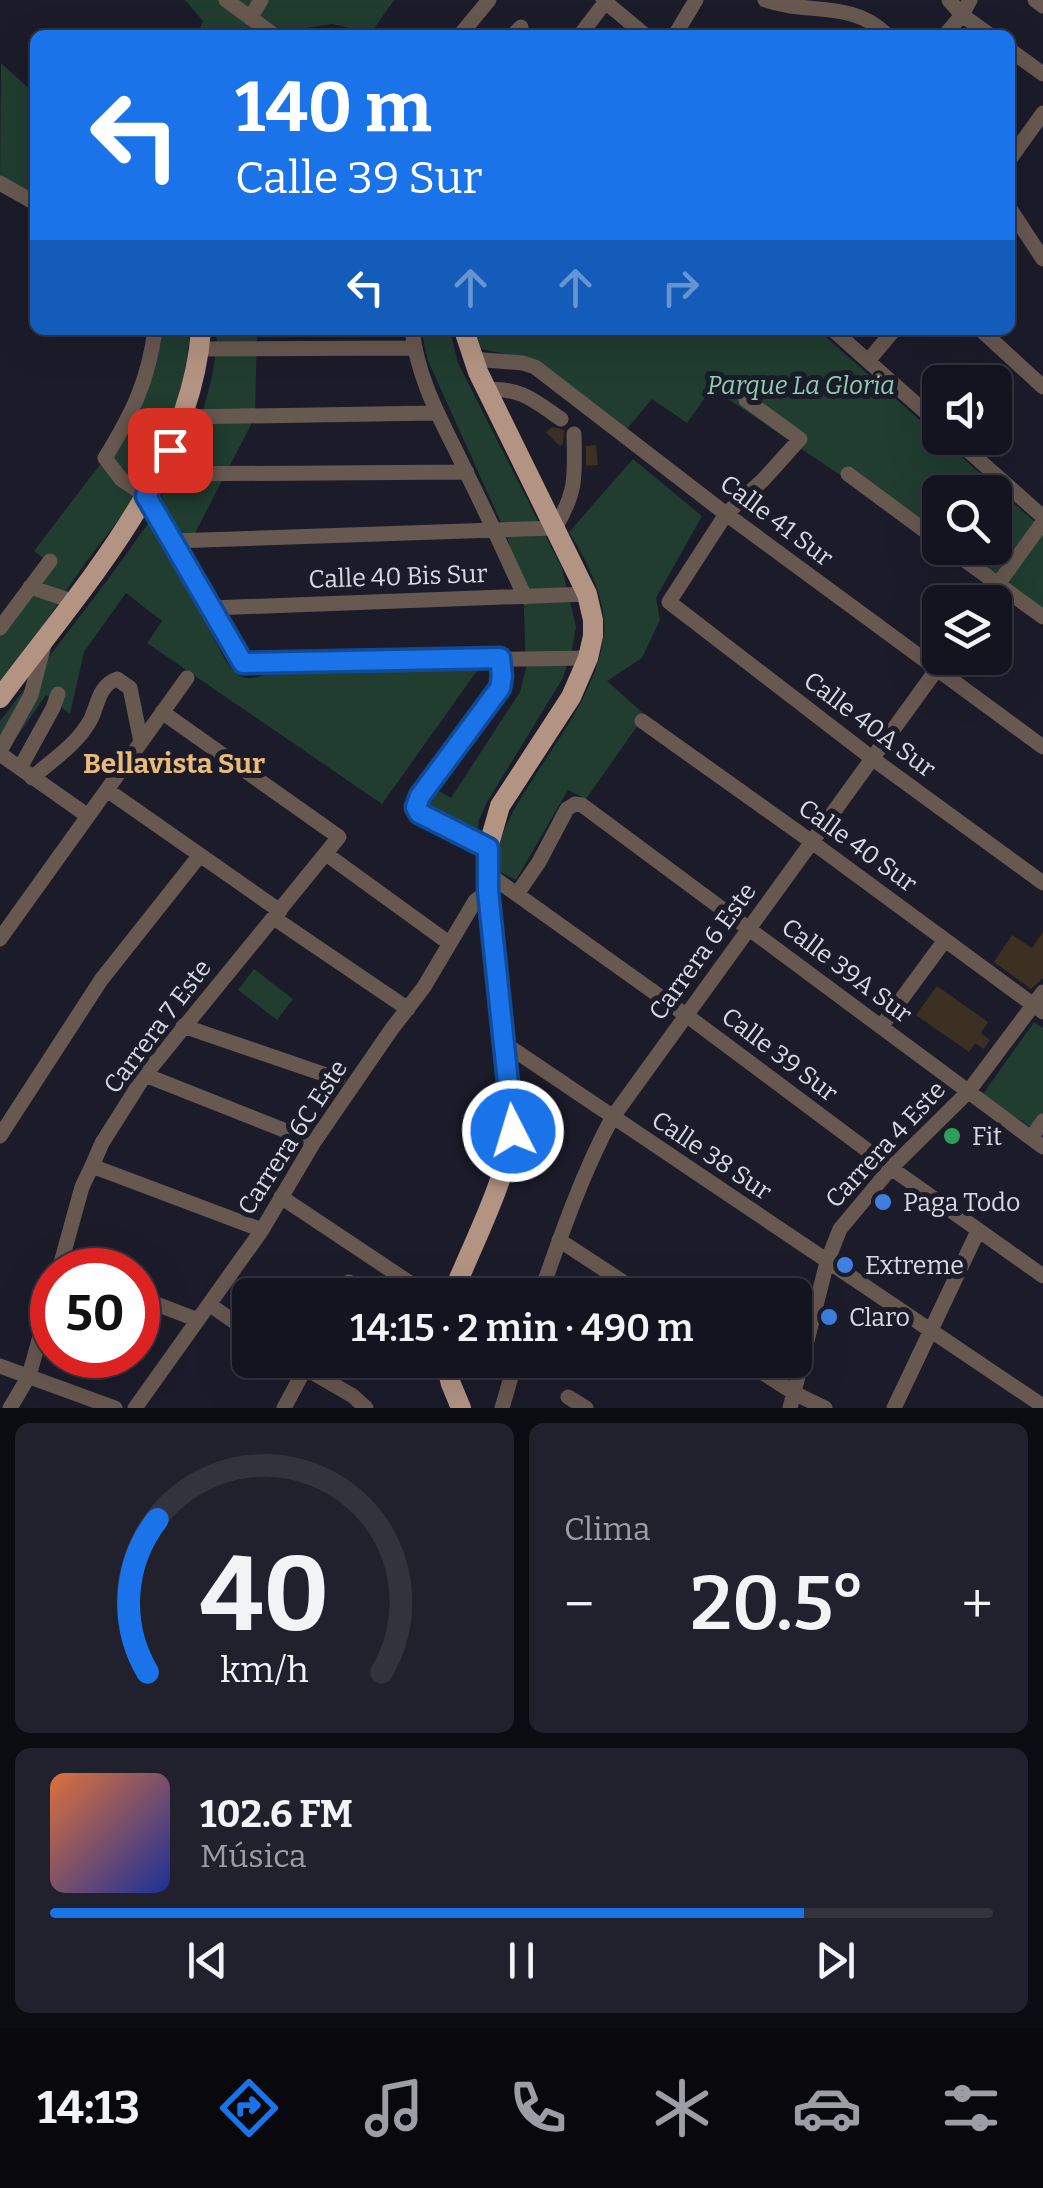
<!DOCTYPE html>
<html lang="es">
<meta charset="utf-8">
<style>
:root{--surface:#141420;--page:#21212d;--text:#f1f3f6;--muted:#9d9ea5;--line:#33333e;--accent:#1a73e8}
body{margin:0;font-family:Bitter,serif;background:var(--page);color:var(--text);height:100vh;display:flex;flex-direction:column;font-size:38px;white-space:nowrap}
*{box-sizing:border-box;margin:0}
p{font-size:32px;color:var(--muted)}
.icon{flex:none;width:55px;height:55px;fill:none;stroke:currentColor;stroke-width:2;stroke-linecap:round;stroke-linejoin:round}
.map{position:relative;height:1408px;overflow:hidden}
.side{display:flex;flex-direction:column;gap:15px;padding:15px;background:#0b0b12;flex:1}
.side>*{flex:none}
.guide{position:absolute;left:30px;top:30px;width:985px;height:305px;border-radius:15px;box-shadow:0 10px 40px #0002,0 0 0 2px var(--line);background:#1a73e8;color:#fff;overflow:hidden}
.controls{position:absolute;left:922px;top:365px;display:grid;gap:20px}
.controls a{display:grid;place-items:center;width:90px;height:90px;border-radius:15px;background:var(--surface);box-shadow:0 10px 40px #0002,0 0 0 2px var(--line);font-size:50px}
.speed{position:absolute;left:30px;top:1248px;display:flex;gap:20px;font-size:50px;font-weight:700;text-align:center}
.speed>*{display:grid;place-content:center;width:130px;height:130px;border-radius:50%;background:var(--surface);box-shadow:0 10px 40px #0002,0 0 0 2px var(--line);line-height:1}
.speed .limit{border:15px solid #d22;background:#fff;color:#111}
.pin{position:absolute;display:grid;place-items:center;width:85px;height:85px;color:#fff;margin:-42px;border-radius:20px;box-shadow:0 5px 15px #0006}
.me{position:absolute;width:110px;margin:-55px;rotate:355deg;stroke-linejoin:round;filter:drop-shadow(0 0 8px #0008)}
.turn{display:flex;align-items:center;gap:35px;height:210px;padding:0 40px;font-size:45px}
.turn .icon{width:130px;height:130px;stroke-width:2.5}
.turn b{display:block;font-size:70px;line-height:85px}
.lanes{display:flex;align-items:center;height:95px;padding:0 40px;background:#0003;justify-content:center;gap:50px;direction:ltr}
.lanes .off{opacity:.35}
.big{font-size:75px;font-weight:600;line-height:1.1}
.side .tile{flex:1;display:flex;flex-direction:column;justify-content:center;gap:15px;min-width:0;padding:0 35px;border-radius:15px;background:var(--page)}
.side .dial{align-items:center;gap:0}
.dial svg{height:260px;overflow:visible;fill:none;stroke:var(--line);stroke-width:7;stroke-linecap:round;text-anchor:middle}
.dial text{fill:var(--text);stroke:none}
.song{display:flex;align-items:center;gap:30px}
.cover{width:120px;height:120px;border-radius:15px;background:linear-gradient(135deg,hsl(20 70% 55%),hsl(230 70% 35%))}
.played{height:10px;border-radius:5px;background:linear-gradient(90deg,var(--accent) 80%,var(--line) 80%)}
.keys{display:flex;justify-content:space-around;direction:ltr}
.heat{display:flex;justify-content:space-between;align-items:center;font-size:55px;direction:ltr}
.side .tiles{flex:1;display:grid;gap:15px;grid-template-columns:1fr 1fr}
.tile:last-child{grid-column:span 2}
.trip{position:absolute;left:232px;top:1278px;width:580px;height:100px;border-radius:15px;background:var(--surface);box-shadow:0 10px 40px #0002,0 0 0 2px var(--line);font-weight:600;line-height:100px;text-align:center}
.tabs{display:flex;height:160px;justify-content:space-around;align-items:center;background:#08080d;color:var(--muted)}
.tabs .icon{width:70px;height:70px}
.tabs .on{color:var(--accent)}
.tabs b{font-size:45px;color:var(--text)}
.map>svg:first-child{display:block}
.green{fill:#203d2f}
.building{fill:#3b3021}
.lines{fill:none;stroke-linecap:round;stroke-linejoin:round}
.minor{stroke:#675850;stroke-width:15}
.major{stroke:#b39483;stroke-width:20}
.route-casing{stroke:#114b97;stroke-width:25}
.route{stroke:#1a73e8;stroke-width:18}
.leisure-dot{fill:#2e9e5b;stroke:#1b1b2a;stroke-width:4}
.shop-dot{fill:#3f7fe0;stroke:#1b1b2a;stroke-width:4}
.labels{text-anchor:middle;stroke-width:10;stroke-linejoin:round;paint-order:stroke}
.park-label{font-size:25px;font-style:italic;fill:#8ccfae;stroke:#1b1b2a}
.street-label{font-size:25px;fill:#d8d9e3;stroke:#1b1b2a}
.poi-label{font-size:25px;fill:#d8d9e3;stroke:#1b1b2a;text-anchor:start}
.neighbourhood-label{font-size:28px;font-weight:bold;fill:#e9ba78;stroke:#1b1b2a}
</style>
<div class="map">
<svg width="1043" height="1408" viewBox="0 0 1043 1408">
<rect width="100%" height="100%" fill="#1b1b2a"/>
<path class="green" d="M185,0H394L371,33L332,24L299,29L281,35H197L203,21Z
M1,63L35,94V203L0,183Z
M155,330H190C186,391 163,452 130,504C114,528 95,549 79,572C53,611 28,650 0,687V628L49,562L34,551L105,458L124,427Z
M217,330H257L255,417L193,537L181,533L159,501C191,450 216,392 217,330Z
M421,330H450L458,363L562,568L576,627L572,649L563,678L487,802L479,820L477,834L417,805L430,786L451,798L520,692L526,668L523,583L504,529L428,361Z
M475,330H818L1043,529V613L947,548H995V492H940V543L712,388L687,423L652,399L626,430L530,359L481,349Z
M633,459L702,516L656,598L660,620L642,658L607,681L645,715L586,799L568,790L516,880L496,870C496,838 512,812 529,785C558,739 598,689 604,633C607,600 586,559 569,532Z
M152,518L222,654C235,677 243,684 269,673L479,668L382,804L147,643L162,621L126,593L84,652L70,714L46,695L0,761V721L109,578Z
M254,969L293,999L277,1020L238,990Z
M1034,1022L1043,1028V1114L1033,1129L983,1094Z"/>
<path class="building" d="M552,427L564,430L563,444L560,446L546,432Z
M596,445L598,465L586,466V446Z
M1043,932V978L1031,989L994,962L1012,935L1032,948Z
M937,986L988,1022L981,1033L990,1040L984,1049L975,1043L969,1052L916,1015Z"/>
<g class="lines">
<path class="minor" d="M226,0L274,35
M603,0L645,35
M765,0C808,15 853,0 887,35
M949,0L962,15L990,35
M1035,0L1043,6
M250,18L261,0
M460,35L489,0
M513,35L521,27
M580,35L607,0
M675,35L696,0
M945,35L962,15L970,0
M1010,50L1043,74
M1010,159L1043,113
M0,183L35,203
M1010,209L1043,259
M155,330C148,382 132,414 105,458L121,479L146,496L243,663L588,658
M412,330C419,386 445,426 468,476C488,516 506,556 525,597
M833,330L940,425
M981,330L1043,387
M199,349L415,348
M472,359L523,363L535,367L726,514L1043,747
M868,361L894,330
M487,390C520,387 535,401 561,419
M746,400L800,439L764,479L726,514L669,602L873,759L1043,883
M184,417L435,413
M954,438L1043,517
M158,474L467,472
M848,474L940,542
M172,541L555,528C577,491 575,476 574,434
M948,548L1043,617
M30,587L72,601
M985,602L1043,522
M211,608L587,594
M0,628L50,561
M642,721L812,842L1043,1012
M0,751L31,695L44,645
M0,754L88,816
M20,768L53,708L58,694
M32,778C53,759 77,745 91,719C98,704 99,685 117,679L130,688L141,742
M107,790L280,911
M488,848L419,813L416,807L420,795L500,688L502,676L500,658
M326,854L449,943
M487,873L686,1015L891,1168L1043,1276
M517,894L539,862L567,809L575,804L582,805L1043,1147
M274,918L408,1009
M0,939L187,678
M183,1026L338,1079
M881,1027L945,940
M505,1044L1043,1406
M145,1075L314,1142
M0,1136L101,980L200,855
M1031,1138L1043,1121
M92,1166L262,1230
M281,1197L428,1295
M559,1240L643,1295
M59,1270L82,1187L92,1166L102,1143L145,1075L339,837L162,712
M342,1295L349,1282
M540,1295C561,1235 582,1174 612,1118L945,658
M138,1297L198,1320
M209,1304L250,1333
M291,1360L353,1396L366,1408
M743,1360L794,1393L825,1408
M0,1366L115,1408
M568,1397L586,1408
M10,1408L29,1376L52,1293
M135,1408L262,1230L314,1142L391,1030L424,987L475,901L488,891
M284,1408L308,1363
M502,1408L516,1360
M790,1408L827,1262L840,1229L891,1168L968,1092L1043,992
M894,1408L978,1231"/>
<path class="major" d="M0,698C80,590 191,470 201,330
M452,1295C472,1246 505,1182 513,1131L488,891V848L500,806L571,697L588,658L593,636V620L587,594L478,372L464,330
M445,1360L451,1384L461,1408"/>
</g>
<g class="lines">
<defs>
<path id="route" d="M170,450L146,496L243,663L500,658L502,676L500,688L420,796L416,807L419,813L488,848V891L513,1131"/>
</defs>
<use href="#route" class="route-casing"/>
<use href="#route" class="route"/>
</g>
<circle class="leisure-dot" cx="952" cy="1136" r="10"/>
<g class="shop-dot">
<circle cx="883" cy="1202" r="10"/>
<circle cx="845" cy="1265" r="10"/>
<circle cx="829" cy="1317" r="10"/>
</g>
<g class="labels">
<g class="park-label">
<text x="801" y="394">Parque La Gloria</text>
</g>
<g class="street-label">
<text transform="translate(777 520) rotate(37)" y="9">Calle 41 Sur</text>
<text transform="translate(398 576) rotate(-2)" y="9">Calle 40 Bis Sur</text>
<text transform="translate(870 724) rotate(37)" y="9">Calle 40A Sur</text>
<text transform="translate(858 845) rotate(36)" y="9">Calle 40 Sur</text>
<text transform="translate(702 951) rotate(-54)" y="9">Carrera 6 Este</text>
<text transform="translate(847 970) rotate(37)" y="9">Calle 39A Sur</text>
<text transform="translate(157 1026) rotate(-53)" y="9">Carrera 7 Este</text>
<text transform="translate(780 1054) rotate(37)" y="9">Calle 39 Sur</text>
<text transform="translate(292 1137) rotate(-57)" y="9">Carrera 6C Este</text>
<text transform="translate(885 1144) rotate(-47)" y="9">Carrera 4 Este</text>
<text transform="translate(712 1155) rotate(34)" y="9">Calle 38 Sur</text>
</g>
<g class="poi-label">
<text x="972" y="1145">Fit</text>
<text x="903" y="1211">Paga Todo</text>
<text x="865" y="1274">Extreme</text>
<text x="849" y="1326">Claro</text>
</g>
<g class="neighbourhood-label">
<text x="174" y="773">Bellavista Sur</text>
</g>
</g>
</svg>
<div class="controls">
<a><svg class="icon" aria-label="sound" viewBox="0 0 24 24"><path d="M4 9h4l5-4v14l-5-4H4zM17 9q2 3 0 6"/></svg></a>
<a><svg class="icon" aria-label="search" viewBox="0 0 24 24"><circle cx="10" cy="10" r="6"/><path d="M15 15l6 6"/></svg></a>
<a><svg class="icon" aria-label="layers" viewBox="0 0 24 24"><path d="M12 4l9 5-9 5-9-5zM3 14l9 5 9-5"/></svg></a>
</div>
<div class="speed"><div class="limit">50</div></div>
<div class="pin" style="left:170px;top:450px;background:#d93025"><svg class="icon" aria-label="arrive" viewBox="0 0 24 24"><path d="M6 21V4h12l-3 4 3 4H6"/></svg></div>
<svg class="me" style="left:513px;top:1131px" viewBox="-20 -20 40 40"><circle r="17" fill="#1a73e8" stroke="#fff" stroke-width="3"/><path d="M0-11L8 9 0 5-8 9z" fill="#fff"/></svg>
<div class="trip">14:15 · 2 min · 490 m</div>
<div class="guide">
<div class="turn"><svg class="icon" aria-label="left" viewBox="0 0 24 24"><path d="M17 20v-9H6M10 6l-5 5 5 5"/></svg><div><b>140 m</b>Calle 39 Sur</div></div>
<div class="lanes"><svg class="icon" aria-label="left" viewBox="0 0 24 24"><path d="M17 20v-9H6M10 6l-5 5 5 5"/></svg><svg class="icon off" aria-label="ahead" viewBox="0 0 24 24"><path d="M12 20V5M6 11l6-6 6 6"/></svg><svg class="icon off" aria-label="ahead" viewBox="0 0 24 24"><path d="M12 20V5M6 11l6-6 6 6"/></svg><svg class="icon off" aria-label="right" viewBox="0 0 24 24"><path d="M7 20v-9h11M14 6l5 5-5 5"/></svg></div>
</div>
</div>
<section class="side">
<div class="tiles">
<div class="tile dial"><svg viewBox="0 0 100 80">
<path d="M14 69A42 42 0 1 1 86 69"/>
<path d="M14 69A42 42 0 0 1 17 22" stroke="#1a73e8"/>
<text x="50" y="56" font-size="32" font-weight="700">40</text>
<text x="50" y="72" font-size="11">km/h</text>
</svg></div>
<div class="tile"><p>Clima</p>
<div class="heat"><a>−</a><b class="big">20.5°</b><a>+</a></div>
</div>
<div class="tile">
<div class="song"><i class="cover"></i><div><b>102.6 FM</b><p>Música</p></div></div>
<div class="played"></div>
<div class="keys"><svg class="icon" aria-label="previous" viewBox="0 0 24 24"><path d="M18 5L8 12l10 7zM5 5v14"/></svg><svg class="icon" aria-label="pause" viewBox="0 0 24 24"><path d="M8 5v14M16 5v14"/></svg><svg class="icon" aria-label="next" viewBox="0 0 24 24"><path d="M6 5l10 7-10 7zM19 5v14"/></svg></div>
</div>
</div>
</section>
<nav class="tabs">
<b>14:13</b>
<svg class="icon on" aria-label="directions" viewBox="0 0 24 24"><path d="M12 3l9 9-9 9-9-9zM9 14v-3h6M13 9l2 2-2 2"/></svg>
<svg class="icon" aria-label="music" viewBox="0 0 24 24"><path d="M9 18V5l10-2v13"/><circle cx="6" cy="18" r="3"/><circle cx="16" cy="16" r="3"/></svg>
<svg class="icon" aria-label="phone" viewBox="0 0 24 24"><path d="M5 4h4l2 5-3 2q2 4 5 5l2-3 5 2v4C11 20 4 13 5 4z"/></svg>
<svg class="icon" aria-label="climate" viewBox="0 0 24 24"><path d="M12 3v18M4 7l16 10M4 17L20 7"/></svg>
<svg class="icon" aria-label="car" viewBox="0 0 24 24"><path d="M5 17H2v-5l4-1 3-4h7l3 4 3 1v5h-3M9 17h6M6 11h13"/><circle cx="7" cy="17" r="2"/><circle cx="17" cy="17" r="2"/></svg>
<svg class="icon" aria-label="filters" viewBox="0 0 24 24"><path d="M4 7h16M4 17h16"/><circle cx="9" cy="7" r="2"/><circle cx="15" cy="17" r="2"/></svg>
</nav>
